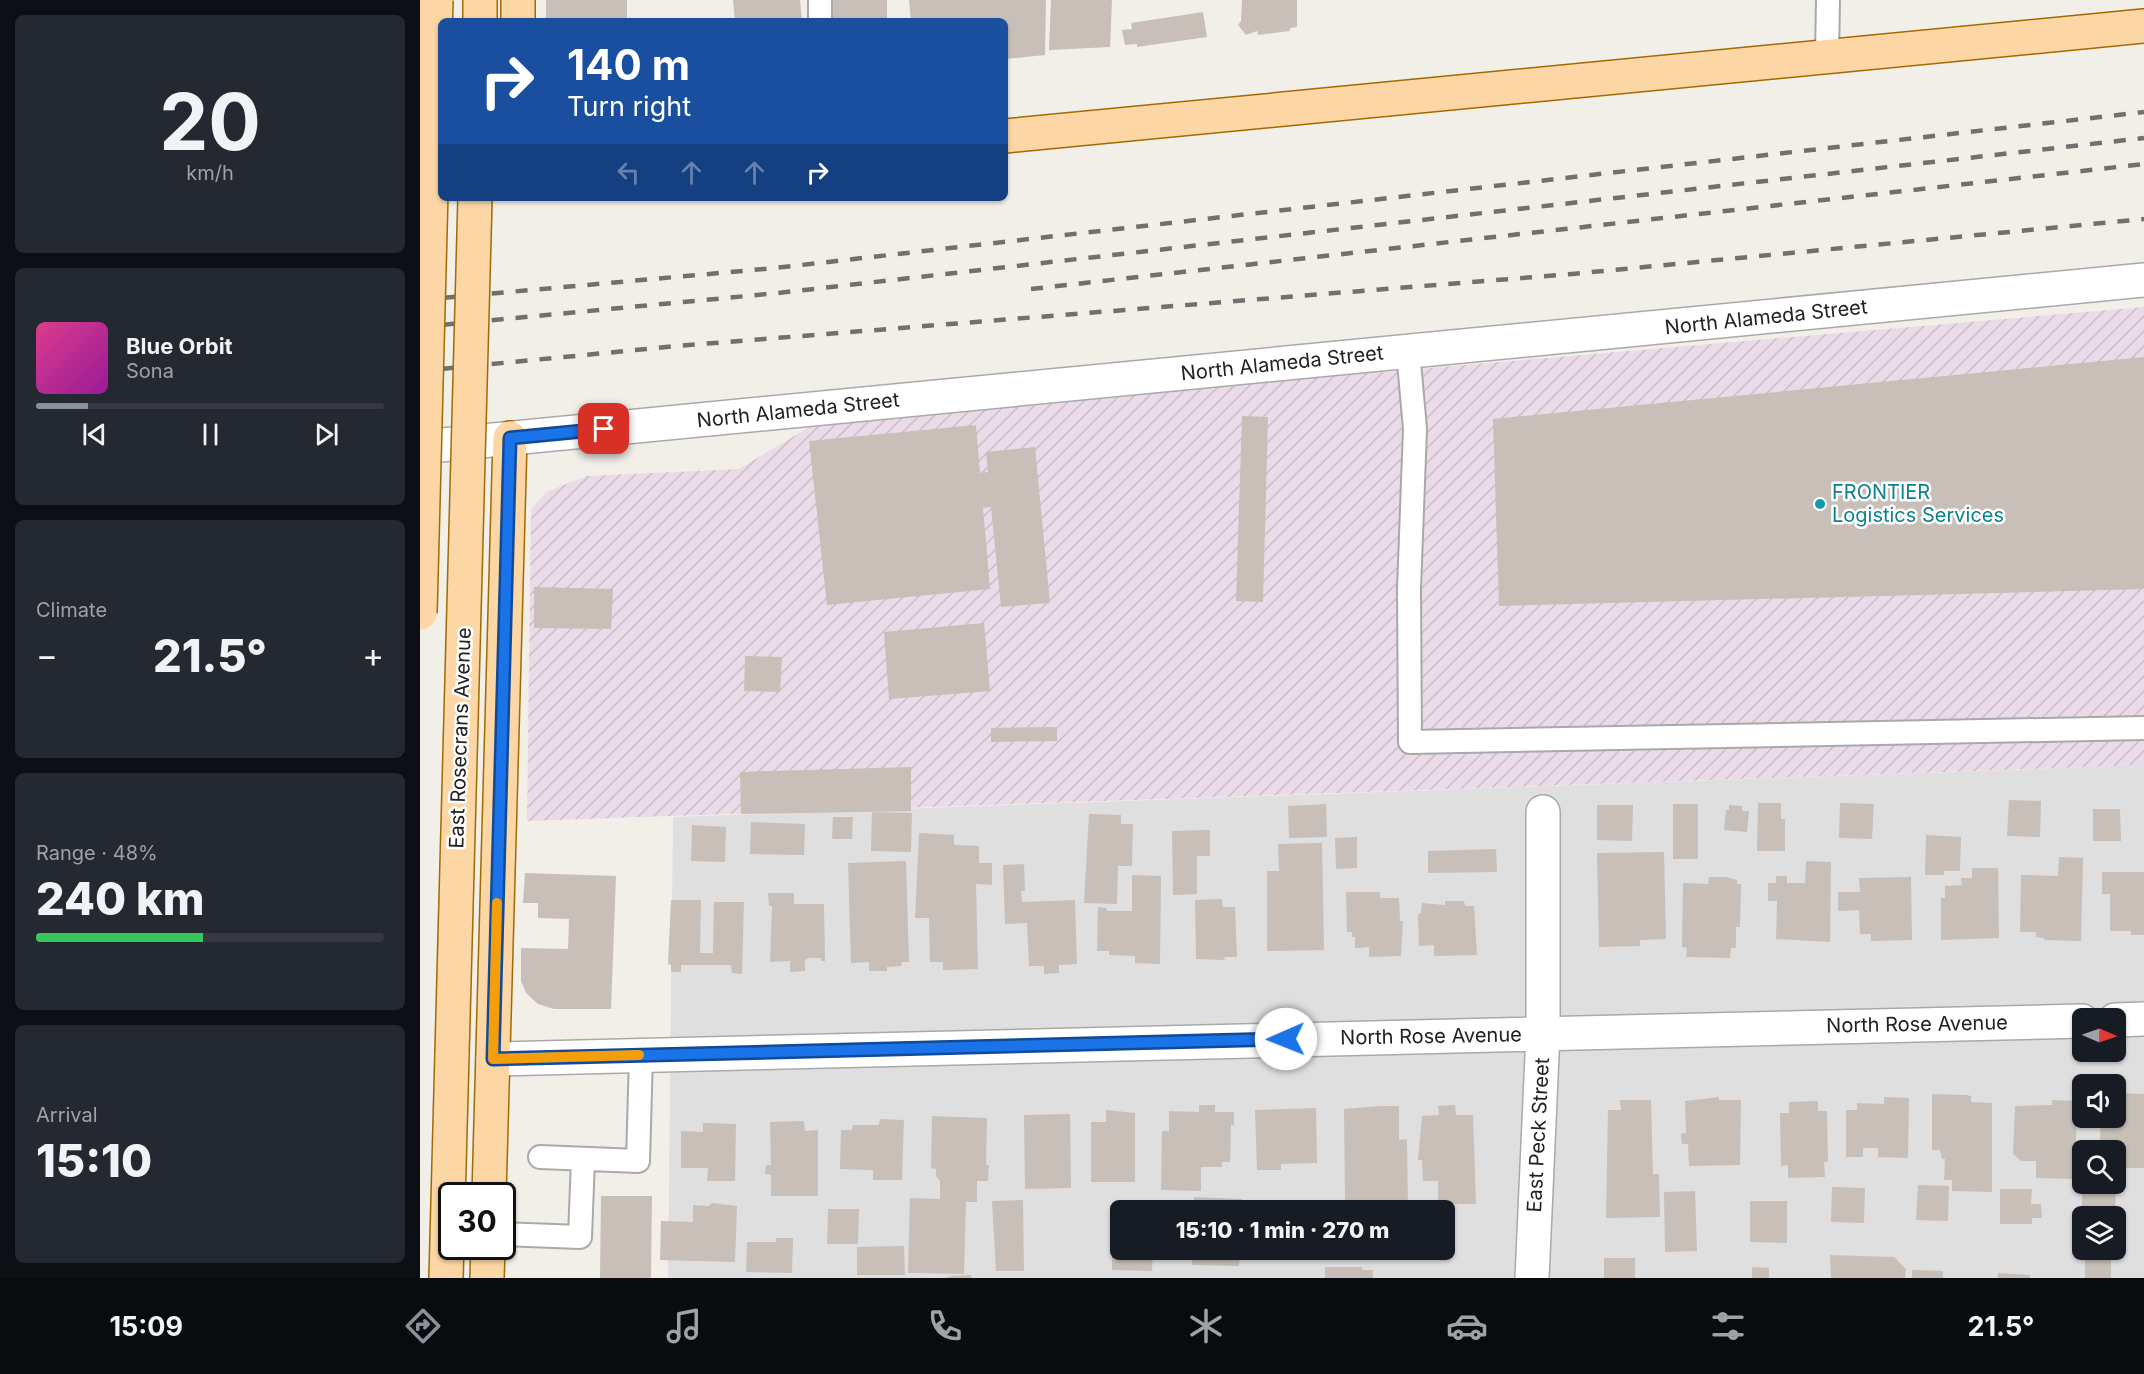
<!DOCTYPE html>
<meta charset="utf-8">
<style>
:root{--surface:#171b24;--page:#242831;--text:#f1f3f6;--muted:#9ea1a6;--line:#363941;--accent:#8c9099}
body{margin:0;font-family:Inter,sans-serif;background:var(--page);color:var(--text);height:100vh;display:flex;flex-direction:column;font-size:22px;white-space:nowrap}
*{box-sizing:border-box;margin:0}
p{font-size:20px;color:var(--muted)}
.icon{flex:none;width:33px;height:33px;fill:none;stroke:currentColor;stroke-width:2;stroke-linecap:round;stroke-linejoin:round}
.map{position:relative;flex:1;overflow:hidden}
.sheet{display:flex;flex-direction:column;gap:15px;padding:15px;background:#0d0f14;width:420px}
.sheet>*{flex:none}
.banner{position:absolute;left:18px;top:18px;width:570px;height:183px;border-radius:9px;box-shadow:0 2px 4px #0004;background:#1a4fa0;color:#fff;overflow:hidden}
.needle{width:39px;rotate:92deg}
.tools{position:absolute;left:1652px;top:1008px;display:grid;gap:12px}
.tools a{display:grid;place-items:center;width:54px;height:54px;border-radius:9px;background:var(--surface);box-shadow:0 2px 4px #0004;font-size:30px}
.speed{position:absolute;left:18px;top:1182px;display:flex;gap:12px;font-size:30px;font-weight:700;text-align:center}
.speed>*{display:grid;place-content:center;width:78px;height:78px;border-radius:50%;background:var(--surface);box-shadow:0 2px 4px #0004;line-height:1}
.speed .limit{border:3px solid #111;border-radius:9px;background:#fff;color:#111}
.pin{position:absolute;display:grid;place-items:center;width:51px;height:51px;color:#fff;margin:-26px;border-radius:12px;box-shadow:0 3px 9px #0006}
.me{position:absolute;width:66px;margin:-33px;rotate:269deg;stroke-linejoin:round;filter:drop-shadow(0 0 4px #0008)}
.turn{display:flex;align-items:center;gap:21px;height:126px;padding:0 30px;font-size:27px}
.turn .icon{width:78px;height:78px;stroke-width:2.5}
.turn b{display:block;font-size:42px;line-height:51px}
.lanes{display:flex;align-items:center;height:57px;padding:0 30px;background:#0003;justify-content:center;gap:30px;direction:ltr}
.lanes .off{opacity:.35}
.big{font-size:45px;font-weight:800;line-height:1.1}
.sheet .widget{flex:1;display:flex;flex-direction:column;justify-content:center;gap:9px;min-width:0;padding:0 21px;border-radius:9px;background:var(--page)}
.sheet .dial{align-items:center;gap:0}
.dial b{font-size:78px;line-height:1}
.song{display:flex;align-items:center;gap:18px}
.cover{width:72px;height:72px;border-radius:9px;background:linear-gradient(135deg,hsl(330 70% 55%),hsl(300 70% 35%))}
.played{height:6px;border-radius:3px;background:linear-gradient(90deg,var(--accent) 15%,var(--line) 15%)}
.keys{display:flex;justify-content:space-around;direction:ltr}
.heat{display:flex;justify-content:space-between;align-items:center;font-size:33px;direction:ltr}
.charge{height:9px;border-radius:4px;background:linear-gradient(90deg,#34c759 48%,var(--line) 0)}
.trip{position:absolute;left:690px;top:1200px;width:345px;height:60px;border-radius:9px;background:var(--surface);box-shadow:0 2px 4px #0004;font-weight:800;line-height:60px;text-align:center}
.tabs{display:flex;height:96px;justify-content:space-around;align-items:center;background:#090b0e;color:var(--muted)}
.tabs .icon{width:42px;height:42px}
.tabs .current{color:var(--accent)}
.tabs b{font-size:27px;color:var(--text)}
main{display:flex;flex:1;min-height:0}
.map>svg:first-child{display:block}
.residential{fill:#e0dfdf;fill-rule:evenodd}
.industrial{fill:url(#industrial-furrows)}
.building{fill:#c7bfb8}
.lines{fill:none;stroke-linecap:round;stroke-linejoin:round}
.service-casing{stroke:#a9a9a9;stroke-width:26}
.minor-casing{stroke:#a9a9a9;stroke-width:36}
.tertiary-casing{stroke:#a9a9a9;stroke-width:36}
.primary-casing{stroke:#a06b00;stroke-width:36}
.service{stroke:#fff;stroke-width:22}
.minor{stroke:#fff;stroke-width:33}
.tertiary{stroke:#fff;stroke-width:33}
.primary{stroke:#fcd6a4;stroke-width:33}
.rail{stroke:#707070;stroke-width:4.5;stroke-dasharray:12 12;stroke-linecap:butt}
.primary-bridge-casing{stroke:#a06b00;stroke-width:36;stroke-linecap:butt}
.primary-bridge{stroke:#fcd6a4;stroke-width:33}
.route-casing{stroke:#114b97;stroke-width:15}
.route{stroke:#1a73e8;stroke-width:10}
.slow{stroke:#f59e0b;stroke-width:10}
.culture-dot{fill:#0f9aa8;stroke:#fff;stroke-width:2}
.labels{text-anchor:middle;stroke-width:5;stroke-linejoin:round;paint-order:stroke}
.street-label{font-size:20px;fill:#222;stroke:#fff}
.culture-label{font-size:20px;fill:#0d838f;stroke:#fff;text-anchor:start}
</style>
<main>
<section class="sheet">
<div class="widget dial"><b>20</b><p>km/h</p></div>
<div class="widget">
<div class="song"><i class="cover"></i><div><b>Blue Orbit</b><p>Sona</p></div></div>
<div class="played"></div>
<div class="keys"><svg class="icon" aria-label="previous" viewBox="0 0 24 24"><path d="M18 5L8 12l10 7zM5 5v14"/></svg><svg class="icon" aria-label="pause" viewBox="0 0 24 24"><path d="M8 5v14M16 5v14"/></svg><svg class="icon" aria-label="next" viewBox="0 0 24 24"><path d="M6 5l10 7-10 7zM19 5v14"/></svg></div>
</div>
<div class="widget"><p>Climate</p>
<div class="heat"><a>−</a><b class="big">21.5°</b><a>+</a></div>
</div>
<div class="widget"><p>Range · 48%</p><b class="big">240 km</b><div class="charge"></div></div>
<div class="widget"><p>Arrival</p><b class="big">15:10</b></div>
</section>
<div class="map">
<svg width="1724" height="1278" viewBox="0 0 1724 1278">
<defs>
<pattern id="industrial-furrows" width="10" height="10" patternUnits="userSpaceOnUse" patternTransform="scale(1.5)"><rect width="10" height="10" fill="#ebdbe8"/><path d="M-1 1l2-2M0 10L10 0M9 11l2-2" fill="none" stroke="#c9bcc7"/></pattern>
</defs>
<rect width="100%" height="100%" fill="#f2efe9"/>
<path class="residential" d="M1724,765V1278H248L253,817ZM1662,1018H1695V1052H1662ZM1662,1084H1695V1118H1662ZM1662,1150H1695V1184H1662ZM700,1210H1024V1250H700ZM1662,1216H1695V1250H1662Z"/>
<path class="industrial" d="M1724,307V765L107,821L111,509L126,492L167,476L319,469L401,420Z"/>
<path class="building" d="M126,0H207V21H126Z
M313,0H380L382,21H315Z
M407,0H467V21H407Z
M489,0H626L625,55L585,59V21H491Z
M631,0H692L690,47L629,50Z
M822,0H877V27L870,28V31L838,35L837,31L826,35L818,25L821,21Z
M783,12L787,37L717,47V44L705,45L702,30L712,29L711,23Z
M1724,357V589L1079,606L1073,419Z
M822,416L848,417L843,602L816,601Z
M556,425L560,473L568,472L566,452L615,447L630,603L581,607L571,507L563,508L570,589L407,605L389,441Z
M114,587L193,589L191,629L114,628Z
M564,623L570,691L469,699L464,632Z
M325,656L362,657L360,692L324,691Z
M637,727V741L571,742V728Z
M491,767V811L321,814L320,772Z
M1589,800L1621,801L1620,837L1587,836Z
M1338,803H1361V819H1365V851H1337Z
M1420,803L1454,804L1452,839L1419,838Z
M906,804L907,837L869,838L868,806Z
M1253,804H1278V859H1253Z
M1177,805H1213L1212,841L1177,840Z
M1309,805L1322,806V811H1329L1327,832L1304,830L1306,810H1309Z
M1673,809H1700L1701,841H1673Z
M452,812L492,813L491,852L451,851Z
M669,814L701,815V824H713L712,866H698L697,904L664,903Z
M413,817H433L432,839H412Z
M331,822L385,824L384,855L330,854Z
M272,825L306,827L305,862L271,861Z
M790,830V856H777V894L753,895L752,831Z
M499,833L534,835V845L559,846V863H572V885L556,884L558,969L523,970V962H510L509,918H495Z
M1506,835L1541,837L1540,871H1524V875H1505Z
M937,837V868L916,869L915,838Z
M902,843L904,950L847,951V871H859L858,844Z
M1076,849L1077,872L1008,873V851Z
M1244,852L1246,939L1220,940V946L1179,947L1177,853Z
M1639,857L1663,858L1661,941L1624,940V938L1616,937V932H1600L1601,875L1638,876Z
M486,861L489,962H482L481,966L467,967V971H449V962L431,963L428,863Z
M1386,861L1411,862L1410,942L1356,939L1357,901H1348V883H1356V876H1367V883H1385Z
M604,864L605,891H601L602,902L655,900L657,964L639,965V973L624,974V966H609L607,923L585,924L583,865Z
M1552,868H1578L1579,938L1521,940V898H1525V886L1542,885L1541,878H1552Z
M1682,872H1724V935H1711V931H1690V894H1682Z
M105,873L196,876L191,1009H134L118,1004L106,993L101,981V948L148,949L149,919L118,918V903H103Z
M712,875L741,876L740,964L715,963V956L689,955V951H677L678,907L687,908V911H712Z
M1289,877H1307L1317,880V884H1321L1320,927H1316V948H1311L1310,958L1266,957L1267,948L1262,947L1263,883L1288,884Z
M1491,877L1492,940L1451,941V934H1440L1439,910L1418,911V892H1440L1439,878Z
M926,892H960V898H979L980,921H983L981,956L949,957V947L935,948V937H932V932H927Z
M348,893H374V904H404L405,961H401V958H389L385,960V971L370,972V961L350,962L352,906H349Z
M802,899L803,907H815L817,957H804L805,960L776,959L775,900Z
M251,900H281L280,953H293L294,902H324L322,974L312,973L311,965H261V972H251V965L248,964Z
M1025,901H1044L1045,906H1054L1057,955L1014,956V945L999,946L998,914L1001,913L1002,903L1025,905Z
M1697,1093L1724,1094V1168H1695V1150H1685L1680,1140L1681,1118H1695Z
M1512,1094L1546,1095L1551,1096V1102L1572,1103V1192L1532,1191V1180H1524L1525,1159H1522L1520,1150H1512Z
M1299,1097V1100H1321L1320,1165L1269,1166L1268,1144H1262L1261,1134L1266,1133L1265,1101Z
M1464,1097L1489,1098L1488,1158L1458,1157V1148H1443V1157H1426V1110H1437V1103L1464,1104Z
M1200,1100H1231L1233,1174H1239L1240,1217L1186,1218L1188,1110H1201Z
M1632,1100L1657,1101L1655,1179L1616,1178V1161H1601L1593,1154L1595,1106L1632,1105Z
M1398,1101V1111H1407L1408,1162H1404L1405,1177L1368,1178V1165L1361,1166L1360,1113H1369V1102Z
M779,1105H795V1112H814V1125H811L810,1162H802V1167H781V1191L741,1190L742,1131H749V1111L779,1112Z
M1035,1105L1036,1115H1053L1056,1204H1018V1181H1003L1002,1160H998L1002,1116L1019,1115L1018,1106Z
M961,1106H979V1140L987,1139L988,1210H950V1200H925L924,1109Z
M896,1108L897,1163L861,1164V1170H837L835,1110Z
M686,1110L715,1113V1182H671V1122H686Z
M650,1114L651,1188L605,1189L604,1115Z
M512,1116L567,1118L566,1165H569L568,1181H557V1202H546L544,1274L488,1273L490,1198L520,1199V1181L516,1176V1169L511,1168Z
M460,1119L484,1120L482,1180H453V1170L420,1169L421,1130H432L433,1125H459Z
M384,1121L385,1131L398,1130V1196H351V1175L345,1174L346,1165H351L350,1122Z
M283,1123L316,1124L315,1181H287L288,1168H261V1131L283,1132Z
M1662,1184H1696L1695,1215H1662Z
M1498,1185L1529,1186L1528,1221L1496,1220Z
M1412,1187L1445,1188L1444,1223L1411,1222Z
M1580,1189H1612L1611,1204H1621L1622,1218H1612V1224H1580Z
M1275,1191L1277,1251L1245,1252L1244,1192Z
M181,1196H232L231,1278H180Z
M774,1197L822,1199L821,1210H774Z
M603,1200L604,1271H576L572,1201Z
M1330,1201H1367V1243L1330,1242Z
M292,1203L317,1206L315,1262L240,1260L241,1221L273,1222V1205L289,1206Z
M408,1209H439L438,1244H407Z
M356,1238H373L372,1273L326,1272L327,1242H356Z
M484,1246L485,1275H437V1247Z
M692,1247L733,1250L732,1271L692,1270Z
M772,1250H820L819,1266L772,1265Z
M1665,1250H1691V1278H1665Z
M1410,1255L1474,1257L1486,1269L1485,1278H1411Z
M1184,1258H1215V1278H1184Z
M905,1267H942V1270H953V1278H905Z
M1332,1267L1349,1268V1278H1332Z
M1492,1270L1523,1271V1278H1492Z
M1578,1273L1610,1275V1278H1578Z
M551,1275L552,1278H524L532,1276Z"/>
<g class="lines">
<defs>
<path id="service" d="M400,21V0
M1407,56L1408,0
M988,351L995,429L989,589L990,742L1724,728
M120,1157L218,1161L221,1055
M82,1234L160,1237L163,1159"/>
<path id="minor" d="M1695,1020L1724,1019
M73,1059L1662,1021
M1112,1278L1123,1033V812"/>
<path id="tertiary" d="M0,447L1724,280"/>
<path id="primary" d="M60,21V0
M98,21V0
M585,136L1724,26
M69,1196L90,438
M26,1278L32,1054
M67,1278L68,1246"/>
</defs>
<use href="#service" class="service-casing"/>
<use href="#minor" class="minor-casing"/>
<use href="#tertiary" class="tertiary-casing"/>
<use href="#primary" class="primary-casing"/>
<use href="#service" class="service"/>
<use href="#minor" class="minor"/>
<use href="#tertiary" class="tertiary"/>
<use href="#primary" class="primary"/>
<path class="rail" d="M611,289L1724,164
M0,300L355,268L1724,112
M0,327L358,293L1724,138
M0,371L257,346L1152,274L1724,219"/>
<defs>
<path id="primary-bridge" d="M0,613L16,0
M32,1054L55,198"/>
</defs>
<use href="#primary-bridge" class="primary-bridge-casing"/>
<use href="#primary-bridge" class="primary-bridge"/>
</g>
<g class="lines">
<defs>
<path id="route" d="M184,429L90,438L73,1059L866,1039"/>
</defs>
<use href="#route" class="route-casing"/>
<use href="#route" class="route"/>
<path class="slow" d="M77,903L73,1059L219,1055"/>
</g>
<circle class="culture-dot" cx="1400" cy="504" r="6"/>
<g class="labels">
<g class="street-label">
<text transform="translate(1346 317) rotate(-6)" y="7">North Alameda Street</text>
<text transform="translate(862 363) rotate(-6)" y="7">North Alameda Street</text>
<text transform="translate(378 410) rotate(-6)" y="7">North Alameda Street</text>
<text transform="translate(40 738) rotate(-88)" y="7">East Rosecrans Avenue</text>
<text transform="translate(1497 1024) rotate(-1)" y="7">North Rose Avenue</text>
<text transform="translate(1011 1036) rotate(-1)" y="7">North Rose Avenue</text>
<text transform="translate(1118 1135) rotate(-87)" y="7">East Peck Street</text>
</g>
<g class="culture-label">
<text x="1412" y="499">FRONTIER<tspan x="1412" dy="23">Logistics Services</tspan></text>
</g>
</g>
</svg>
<div class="tools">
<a><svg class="needle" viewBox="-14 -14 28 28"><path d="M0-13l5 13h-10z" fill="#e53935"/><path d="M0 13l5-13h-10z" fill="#9ea1a6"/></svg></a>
<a><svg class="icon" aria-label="sound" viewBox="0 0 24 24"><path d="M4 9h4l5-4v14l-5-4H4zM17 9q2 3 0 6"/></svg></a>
<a><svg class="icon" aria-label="search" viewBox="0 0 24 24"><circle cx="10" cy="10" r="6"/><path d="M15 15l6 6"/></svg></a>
<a><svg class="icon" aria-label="layers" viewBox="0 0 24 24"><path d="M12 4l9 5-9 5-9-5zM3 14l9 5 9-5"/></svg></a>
</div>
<div class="speed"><div class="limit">30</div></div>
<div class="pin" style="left:184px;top:429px;background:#d93025"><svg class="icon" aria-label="arrive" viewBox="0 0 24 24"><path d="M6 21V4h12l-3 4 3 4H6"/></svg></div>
<svg class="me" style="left:866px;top:1039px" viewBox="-20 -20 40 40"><circle r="19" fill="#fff"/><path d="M0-13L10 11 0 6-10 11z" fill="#1a73e8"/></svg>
<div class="trip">15:10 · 1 min · 270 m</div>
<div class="banner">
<div class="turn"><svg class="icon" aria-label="right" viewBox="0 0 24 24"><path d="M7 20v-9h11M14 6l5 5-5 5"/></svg><div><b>140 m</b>Turn right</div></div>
<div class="lanes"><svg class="icon off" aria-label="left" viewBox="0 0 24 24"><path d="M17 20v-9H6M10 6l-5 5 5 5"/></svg><svg class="icon off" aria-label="ahead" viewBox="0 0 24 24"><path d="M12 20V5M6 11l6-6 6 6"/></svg><svg class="icon off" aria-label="ahead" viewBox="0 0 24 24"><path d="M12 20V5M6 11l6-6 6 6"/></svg><svg class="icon" aria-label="right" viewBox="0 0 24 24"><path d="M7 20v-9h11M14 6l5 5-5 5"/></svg></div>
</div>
</div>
</main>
<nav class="tabs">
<b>15:09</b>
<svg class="icon current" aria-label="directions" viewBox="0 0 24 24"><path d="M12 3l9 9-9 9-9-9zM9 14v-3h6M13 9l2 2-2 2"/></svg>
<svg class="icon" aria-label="music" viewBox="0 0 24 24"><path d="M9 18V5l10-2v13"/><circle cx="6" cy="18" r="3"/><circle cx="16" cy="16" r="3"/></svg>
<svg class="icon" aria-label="phone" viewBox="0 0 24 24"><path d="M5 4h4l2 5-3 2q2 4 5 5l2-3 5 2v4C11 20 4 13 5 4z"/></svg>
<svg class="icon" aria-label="climate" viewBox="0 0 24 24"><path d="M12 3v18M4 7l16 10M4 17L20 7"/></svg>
<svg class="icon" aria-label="car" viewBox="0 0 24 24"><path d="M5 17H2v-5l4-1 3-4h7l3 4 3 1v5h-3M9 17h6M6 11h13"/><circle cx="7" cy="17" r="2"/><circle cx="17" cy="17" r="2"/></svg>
<svg class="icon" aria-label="filters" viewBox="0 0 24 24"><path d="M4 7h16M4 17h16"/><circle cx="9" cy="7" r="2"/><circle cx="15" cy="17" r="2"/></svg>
<b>21.5°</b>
</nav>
